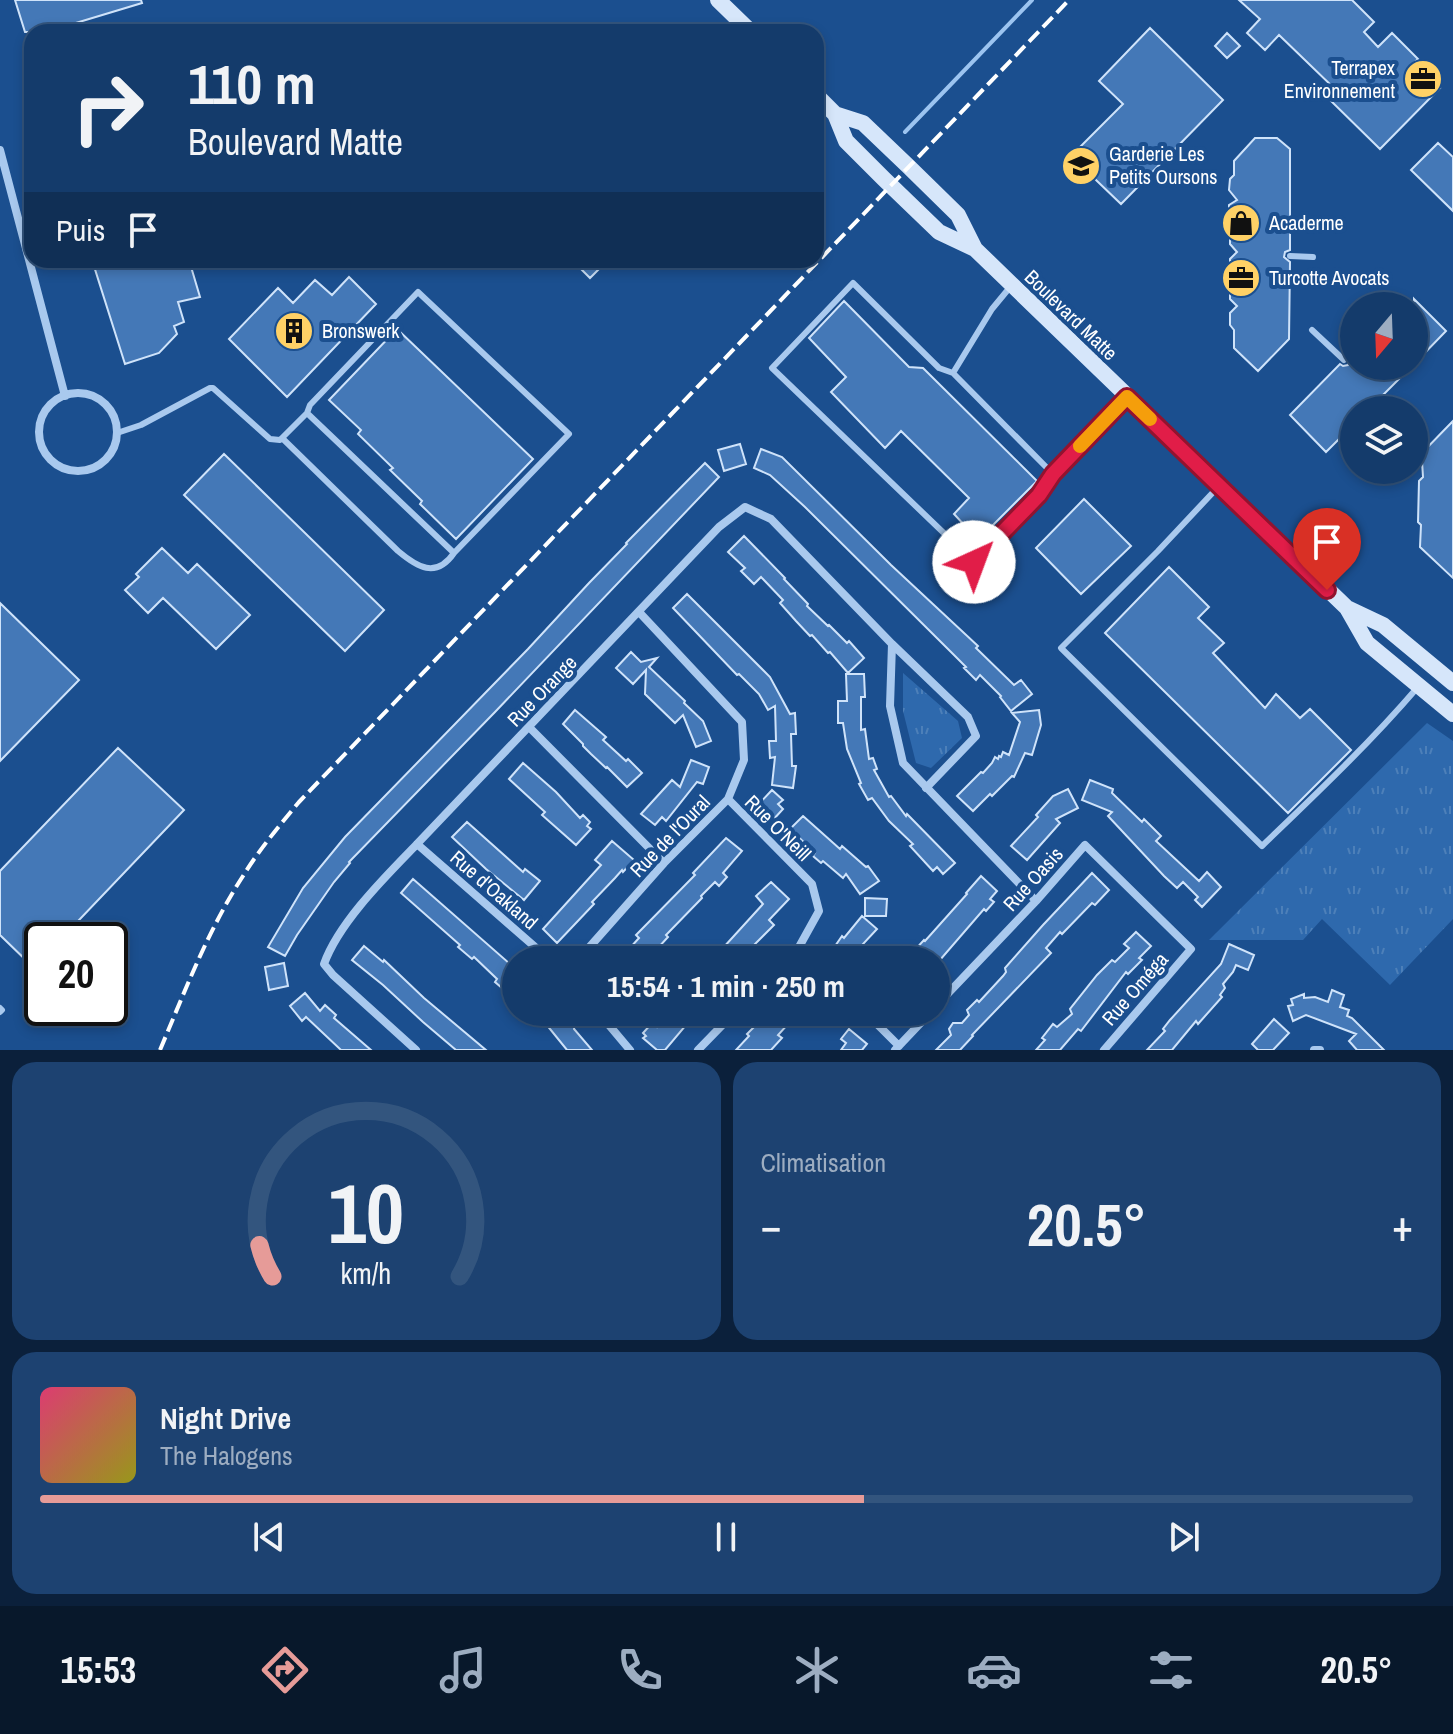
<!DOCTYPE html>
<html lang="fr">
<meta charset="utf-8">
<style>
:root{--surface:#143b6b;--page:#1d4271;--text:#f1f3f6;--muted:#9dadc1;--line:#33557e;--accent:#e69b98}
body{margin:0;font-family:"Archivo Narrow",sans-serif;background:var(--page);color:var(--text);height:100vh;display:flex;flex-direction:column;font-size:30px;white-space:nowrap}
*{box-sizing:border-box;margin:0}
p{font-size:26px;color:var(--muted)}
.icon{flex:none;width:44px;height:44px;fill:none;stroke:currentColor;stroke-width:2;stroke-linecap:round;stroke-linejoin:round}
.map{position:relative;height:1050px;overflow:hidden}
.sheet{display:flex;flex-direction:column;gap:12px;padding:12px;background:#0b203b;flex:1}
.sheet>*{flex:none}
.banner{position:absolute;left:24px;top:24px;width:800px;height:244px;border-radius:24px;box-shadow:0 4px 12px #0003,0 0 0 2px var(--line);background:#143b6b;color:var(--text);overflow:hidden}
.needle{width:52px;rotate:199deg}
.tools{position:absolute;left:1340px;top:292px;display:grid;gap:16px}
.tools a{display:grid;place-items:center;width:88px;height:88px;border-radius:50%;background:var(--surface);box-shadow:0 4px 12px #0003,0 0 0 2px var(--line);font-size:40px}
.speed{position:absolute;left:24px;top:922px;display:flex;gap:16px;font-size:40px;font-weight:700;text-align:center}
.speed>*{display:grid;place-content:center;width:104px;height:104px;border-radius:50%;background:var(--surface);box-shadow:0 4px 12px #0003,0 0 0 2px var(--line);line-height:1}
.speed .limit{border:4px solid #111;border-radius:12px;background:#fff;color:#111}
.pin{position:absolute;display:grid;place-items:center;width:68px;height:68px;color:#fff;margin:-82px -34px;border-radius:50% 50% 50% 0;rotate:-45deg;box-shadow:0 0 8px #0007}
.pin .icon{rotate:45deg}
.me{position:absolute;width:88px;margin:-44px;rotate:43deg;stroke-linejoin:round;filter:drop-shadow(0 0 6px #0008)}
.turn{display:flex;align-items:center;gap:28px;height:168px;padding:0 32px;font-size:36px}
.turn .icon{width:104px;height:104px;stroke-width:2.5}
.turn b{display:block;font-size:56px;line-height:68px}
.then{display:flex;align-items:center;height:76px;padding:0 32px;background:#0003;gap:16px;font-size:30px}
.big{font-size:60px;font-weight:700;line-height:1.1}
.sheet .widget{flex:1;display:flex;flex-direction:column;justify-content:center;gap:12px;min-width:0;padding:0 28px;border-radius:24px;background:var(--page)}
.sheet .dial{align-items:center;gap:0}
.dial svg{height:208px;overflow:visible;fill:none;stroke:var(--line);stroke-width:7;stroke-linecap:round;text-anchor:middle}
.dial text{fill:var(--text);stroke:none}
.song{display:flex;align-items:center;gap:24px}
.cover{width:96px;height:96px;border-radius:12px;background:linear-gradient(135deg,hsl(340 70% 55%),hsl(60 70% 35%))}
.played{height:8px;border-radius:4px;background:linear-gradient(90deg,var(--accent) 60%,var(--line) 60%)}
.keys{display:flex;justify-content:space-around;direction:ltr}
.heat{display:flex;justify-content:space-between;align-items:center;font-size:44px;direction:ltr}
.sheet .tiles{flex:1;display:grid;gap:12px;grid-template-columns:1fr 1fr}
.widget:last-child{grid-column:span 2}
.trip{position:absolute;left:502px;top:946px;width:448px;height:80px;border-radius:40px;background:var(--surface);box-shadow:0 4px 12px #0003,0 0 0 2px var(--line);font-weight:700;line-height:80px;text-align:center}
.tab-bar{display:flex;height:128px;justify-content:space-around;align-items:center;background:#08182b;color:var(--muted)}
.tab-bar .icon{width:56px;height:56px}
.tab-bar .current{color:var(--accent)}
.tab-bar b{font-size:36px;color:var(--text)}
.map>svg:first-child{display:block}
.grass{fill:url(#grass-tufts)}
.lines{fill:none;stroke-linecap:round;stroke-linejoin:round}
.stream{stroke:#9cc4f0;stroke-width:4}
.building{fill:#4478b7;stroke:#cfe3fa;stroke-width:2}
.lane{stroke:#a9c9ee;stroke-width:6}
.street{stroke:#a9c9ee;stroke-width:8}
.secondary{stroke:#d6e6fa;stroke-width:16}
.rail{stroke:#fff;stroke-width:4;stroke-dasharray:14 6;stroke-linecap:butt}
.route-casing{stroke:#92132f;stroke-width:20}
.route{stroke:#e11d48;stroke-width:14}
.slow{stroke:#f59e0b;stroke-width:14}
.labels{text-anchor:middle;stroke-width:8;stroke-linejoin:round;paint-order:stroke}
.poi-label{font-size:20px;fill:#fff;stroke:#1b4f8f;text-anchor:start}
.street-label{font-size:20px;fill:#fff;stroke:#1b4f8f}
</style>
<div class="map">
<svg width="1453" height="1050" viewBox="0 0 1453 1050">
<defs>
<pattern id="grass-tufts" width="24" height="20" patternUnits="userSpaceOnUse" patternTransform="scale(2)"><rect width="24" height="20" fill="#2e69ad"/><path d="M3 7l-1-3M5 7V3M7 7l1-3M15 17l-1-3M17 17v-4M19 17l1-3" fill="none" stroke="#4d80b9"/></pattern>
</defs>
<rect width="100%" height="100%" fill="#1b4f8f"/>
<path class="grass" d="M903,673L958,721L962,738L931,768L916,763L903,711Z
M1427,723L1453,741V919L1390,985L1322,919L1303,940H1209Z"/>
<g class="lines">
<path class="stream" d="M905,132L1032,0"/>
</g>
<path class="building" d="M15,0H141L142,3L46,32H25Z
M1239,0H1352L1374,22L1364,32L1378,47L1392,33L1418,59L1414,63L1440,88L1380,149L1328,98L1336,90L1279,35L1265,50L1247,33L1260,19Z
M1150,28L1223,100L1121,204L1071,156L1123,104L1099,81Z
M1227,33L1240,46L1227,58L1215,46Z
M1255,138H1277L1290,149V250L1285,252L1284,257L1290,262L1289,339L1258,371L1234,348V330L1230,325V313L1237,306L1230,299V285L1236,279L1230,271V259L1237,252L1230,244V233L1236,225L1229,218V205L1237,200L1229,190L1230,179L1234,175V161Z
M1438,143L1453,157V211L1411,170Z
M101,260H189L200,297L178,302L184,322L174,326L177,334L159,353L125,364L93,263Z
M572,260H608L590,278Z
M349,277L376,304L287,397L229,339L278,288L293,303L315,280L332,295Z
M1414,299L1446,331L1414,364Z
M844,301L909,367L923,368L1037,481L978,540L954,514L969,498L901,431L885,448L831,392L846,377L809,338Z
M397,329L533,459L456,539L420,504L422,501L390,470L393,468L358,434L361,430L329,400Z
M1354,350V366H1412L1368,410H1354V424L1326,452L1290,415L1340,364L1343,366L1348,365L1350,361L1348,356Z
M1453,421V578L1420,547L1421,525L1418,522L1419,481L1423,477L1422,461L1418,457Z
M740,444L746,464L724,471L718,450Z
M761,449L782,457L891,565L978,646L976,648L1014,685L1021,680L1032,694L1011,711L1000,697L1001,696L980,675L976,680L964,668L966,667L953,654L805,507L770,475L754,468Z
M224,454L384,610L345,651L184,495Z
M705,463L719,477L495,712L349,862L350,863L334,882L297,935L285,956L268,947L303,888L345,837L528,649L589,583L627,544L626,543Z
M1084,499L1131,546L1081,594L1036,548Z
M744,536L785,578L784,579L808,604L807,606L828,626L829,625L847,643L849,641L864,658L848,673L830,652L828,653L812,635L810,636L796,621L780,603L783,600L761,577L754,584L741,571L745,568L728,552Z
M162,548L188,573L197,564L250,615L216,649L163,598L148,613L125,590L139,577L136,574Z
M1169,567L1209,607L1198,618L1224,643L1213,653L1265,708L1276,694L1300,718L1310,709L1351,750L1288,813L1105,633Z
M687,594L770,677L790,714L795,713L796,734H791L792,766H796L793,788L772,785L775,757L770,758L769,741H776L775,706L768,710L759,694L739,674L737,675L673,608Z
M0,603L79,680L0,761Z
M631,652L641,662L657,658L649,667L685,701L684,703L703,721L711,741L696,747L683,715L675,723L645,694L646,670L633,684L616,668Z
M846,674H864L865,697H861V730L865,729L869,759L873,758L877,769L874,770L889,797L891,796L906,816L907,814L955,863L943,874L937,867L933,871L910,846L913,844L889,821L872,798L868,800L859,784L861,783L847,749L843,723H838V701H847Z
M575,710L606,737L603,740L626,761L628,759L642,773L627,787L607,767L606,768L591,754L583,746V744L563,724Z
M1039,710L1041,725L1032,755L1025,753L1014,777L1012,776L992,796L990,794L973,811L957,796L981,772L983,773L992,763L995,757L998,759L999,756L1001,757L1003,752L1009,755L1020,722L1012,713Z
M118,748L184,810L60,940H42V959L34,968L0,935V871Z
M691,760L709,767L703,784L697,782L666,821L662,817L655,825L641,814L672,780L680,787Z
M523,763L556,792L580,818L583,815L590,822L587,826L591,829L576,845L542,815L545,812L509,779Z
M1090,780L1113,789L1112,793L1142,822L1144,819L1161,836L1156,841L1199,881L1207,872L1221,887L1202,907L1195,900L1198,897L1183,882L1177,888L1164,876L1108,816L1112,812L1082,800Z
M1068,789L1078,808L1056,819L1060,823L1027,860L1011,846L1038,817L1036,815L1053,796Z
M772,790L783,800L778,804L783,809L772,821L756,807Z
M803,816L840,849L842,846L866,867L868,866L879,881L860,894L846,874L843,878L823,861L821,863L813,856L815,853L790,829Z
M467,822L523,872L525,869L540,881L524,900L486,869L452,837Z
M726,838L742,851L723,873L727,877L719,886L715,882L701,896L702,898L666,935L668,937L647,960H619L639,938L636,935L695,875L693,873Z
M612,841L634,860L623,872L622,870L615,878L592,902L594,904L557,943L543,929L601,865L595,860Z
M1092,873L1109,890L1095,905L1092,903L1062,934L1060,932L1046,948L1051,953L972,1035L973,1036L960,1050H936L951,1035L949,1029L953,1023H962L969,1015L967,1010L977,1000L979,1002L1003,976L1006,972L1005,968L1043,925Z
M981,876L997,891L990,899L994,902L986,911L984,909L940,960H921L913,952L924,940L925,941L967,894L966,893Z
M413,879L510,964L516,957V1000L495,982L497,979L474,957L472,959L458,947L460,945L401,893Z
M771,882L789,899L769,920L774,925L754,945L756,947L744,960H712L763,904L756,896Z
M865,898L887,899L886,916H865Z
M862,916L877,929L862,945L852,960H844L831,952L842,936L844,938Z
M1136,932L1151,946L1139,958L1142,960L1128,974L1126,972L1081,1031L1078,1029L1060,1050H1036L1045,1040L1042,1038L1053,1024L1057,1027L1072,1014L1070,1009L1097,975L1112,960L1115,962L1129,948L1124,944Z
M1229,944L1254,955L1248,970L1236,965L1233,972L1223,984L1225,988L1220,995L1222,997L1198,1024L1196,1021L1172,1050H1147L1165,1031L1163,1029L1170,1020L1221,964Z
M364,946L383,962L384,960L424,998L486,1050H456L423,1022L383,985L352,960Z
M284,963L288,986L269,990L265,967Z
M1332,990L1344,995L1340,1007L1349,1010L1347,1016L1352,1018L1384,1050H1357L1349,1041L1356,1034L1306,1015L1293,1021L1288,1006L1293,1005L1291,999L1304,994V998L1315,997L1328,1002Z
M305,993L320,1011L325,1005L336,1015L334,1018L371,1050H341L306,1017L302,1021L290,1006Z
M534,1012H561L569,1017L575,1025L574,1029L592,1050H567L546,1024Z
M670,1012H697L665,1050H657L643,1038L646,1036L643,1033L652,1023L657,1027Z
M769,1012H799L778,1035L782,1038L771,1050H736L749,1036L747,1034Z
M1274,1019L1289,1033L1273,1050H1258L1252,1044Z
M849,1029L867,1044L862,1050H841L846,1043L841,1039Z"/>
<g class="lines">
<path class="lane" d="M1290,256L1313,257
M1312,330L1344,360
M953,373L992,309L1011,286
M117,433L141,425L210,388H213L270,439L280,440L307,413L310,405L418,292L569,434L454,553
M282,438L398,551C417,567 436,579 454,553L307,413
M1053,474L953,373L939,368L853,283L772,368L974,562L1039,495L1053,474L1126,397
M1219,486L1158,551L1061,648L1262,846C1315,795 1369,744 1417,688
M0,1008L2,1010L0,1012"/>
<path class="street" d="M0,150L65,396
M39 432a39 39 0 1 1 78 0a39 39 0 1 1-78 0Z
M892,644L968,717L976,736L926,788
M529,727L664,863
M728,799L812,884L819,911L799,947L786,960
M417,844L550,960
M799,947L812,960
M578,960L664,863L728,799L744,760L742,722L639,612
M936,1006L1036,901L1085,845L1191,949L1104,1050
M598,1012L630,1050
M865,1012L899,1046
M416,1050L333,975L324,964C339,922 386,876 417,844L719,527L745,507L771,519L892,644L890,706L903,763L1036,901
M698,1050L735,1012
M895,1050L931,1012
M1314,1050H1320"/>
<path class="secondary" d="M718,0L751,32
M816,95L835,114L863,123L908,166L958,215L975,249
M835,114L846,141L884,179L939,232L975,249L1347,608L1367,643L1453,714
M1347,608L1383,625L1453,683"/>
<path class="rail" d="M160,1050C185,991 208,930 243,876C259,850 279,826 299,802L1069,0"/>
</g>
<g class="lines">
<defs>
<path id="route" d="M974,562L1039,495L1053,474L1127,397L1327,590"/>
</defs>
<use href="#route" class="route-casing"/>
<use href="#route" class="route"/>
<path class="slow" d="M1080,446L1127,397L1150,419"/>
</g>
<defs>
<symbol id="office-disc" viewBox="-11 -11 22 22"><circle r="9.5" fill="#ffd166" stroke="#1b4f8f"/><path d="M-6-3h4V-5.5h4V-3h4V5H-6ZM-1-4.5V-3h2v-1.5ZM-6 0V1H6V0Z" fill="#111"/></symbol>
<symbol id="school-disc" viewBox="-11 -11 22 22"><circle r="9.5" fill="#ffd166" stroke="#1b4f8f"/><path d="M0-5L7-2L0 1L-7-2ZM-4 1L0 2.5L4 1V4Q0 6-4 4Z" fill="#111"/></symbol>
<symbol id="shop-disc" viewBox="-11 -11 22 22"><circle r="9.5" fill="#ffd166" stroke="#1b4f8f"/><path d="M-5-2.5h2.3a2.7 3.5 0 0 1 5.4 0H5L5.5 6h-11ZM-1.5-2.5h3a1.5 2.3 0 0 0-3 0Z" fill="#111"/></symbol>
<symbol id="building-disc" viewBox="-11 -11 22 22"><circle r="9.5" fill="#ffd166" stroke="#1b4f8f"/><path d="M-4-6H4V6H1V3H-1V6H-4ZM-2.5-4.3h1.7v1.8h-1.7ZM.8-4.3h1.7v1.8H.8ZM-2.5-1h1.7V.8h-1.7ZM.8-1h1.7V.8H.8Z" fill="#111"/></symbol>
</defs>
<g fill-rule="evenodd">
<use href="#office-disc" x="1401" y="57" width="44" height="44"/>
<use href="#school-disc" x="1059" y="144" width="44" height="44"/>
<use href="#shop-disc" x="1219" y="201" width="44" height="44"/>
<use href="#office-disc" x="1219" y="256" width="44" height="44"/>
<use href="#building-disc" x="272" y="309" width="44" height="44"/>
</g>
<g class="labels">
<g class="poi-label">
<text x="1395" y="75" text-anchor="end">Terrapex<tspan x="1395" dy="23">Environnement</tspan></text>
<text x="1109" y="161">Garderie Les<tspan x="1109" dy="23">Petits Oursons</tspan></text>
<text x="1269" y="230">Acaderme</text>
<text x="1269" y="285">Turcotte Avocats</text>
<text x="322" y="338">Bronswerk</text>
</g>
<g class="street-label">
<text transform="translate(1071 315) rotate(44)" y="7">Boulevard Matte</text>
<text transform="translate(542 691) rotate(-46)" y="7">Rue Orange</text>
<text transform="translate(778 828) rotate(45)" y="7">Rue O'Neill</text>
<text transform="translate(670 836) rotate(-46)" y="7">Rue de l'Oural</text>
<text transform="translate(1033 879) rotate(-48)" y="7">Rue Oasis</text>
<text transform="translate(494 890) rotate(41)" y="7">Rue d'Oakland</text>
<text transform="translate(1135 989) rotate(-49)" y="7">Rue Oméga</text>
</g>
</g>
</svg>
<div class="tools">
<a><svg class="needle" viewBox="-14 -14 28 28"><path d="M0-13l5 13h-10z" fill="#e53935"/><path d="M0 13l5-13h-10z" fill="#9dadc1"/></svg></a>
<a><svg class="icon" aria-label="layers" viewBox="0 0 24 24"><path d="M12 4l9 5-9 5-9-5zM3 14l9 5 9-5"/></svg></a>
</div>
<div class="speed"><div class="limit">20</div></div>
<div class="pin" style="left:1327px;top:590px;background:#d93025"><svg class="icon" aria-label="arrive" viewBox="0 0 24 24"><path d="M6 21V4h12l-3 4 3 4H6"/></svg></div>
<svg class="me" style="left:974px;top:562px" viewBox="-20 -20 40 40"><circle r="19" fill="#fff"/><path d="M0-13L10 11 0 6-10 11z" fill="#e11d48"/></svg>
<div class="trip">15:54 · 1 min · 250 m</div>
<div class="banner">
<div class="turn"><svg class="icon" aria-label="right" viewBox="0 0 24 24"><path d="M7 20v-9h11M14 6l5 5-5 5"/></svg><div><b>110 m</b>Boulevard Matte</div></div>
<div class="then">Puis<svg class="icon" aria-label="arrive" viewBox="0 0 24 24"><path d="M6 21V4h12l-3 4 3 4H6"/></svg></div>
</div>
</div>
<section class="sheet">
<div class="tiles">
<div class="widget dial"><svg viewBox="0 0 100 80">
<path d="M14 69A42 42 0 1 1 86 69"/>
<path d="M14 69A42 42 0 0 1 9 57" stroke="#e69b98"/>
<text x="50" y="56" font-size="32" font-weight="700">10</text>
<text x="50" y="72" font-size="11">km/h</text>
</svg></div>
<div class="widget"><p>Climatisation</p>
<div class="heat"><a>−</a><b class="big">20.5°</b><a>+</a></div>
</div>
<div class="widget">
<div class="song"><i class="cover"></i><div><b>Night Drive</b><p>The Halogens</p></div></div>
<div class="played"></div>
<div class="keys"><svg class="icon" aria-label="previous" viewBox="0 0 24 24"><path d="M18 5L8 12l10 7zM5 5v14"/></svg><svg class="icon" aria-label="pause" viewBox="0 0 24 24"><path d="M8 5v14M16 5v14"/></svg><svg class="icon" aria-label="next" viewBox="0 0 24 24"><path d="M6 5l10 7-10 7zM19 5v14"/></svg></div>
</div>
</div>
</section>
<nav class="tab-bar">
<b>15:53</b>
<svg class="icon current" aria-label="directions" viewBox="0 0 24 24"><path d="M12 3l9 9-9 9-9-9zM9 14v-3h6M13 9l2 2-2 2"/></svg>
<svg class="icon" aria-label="music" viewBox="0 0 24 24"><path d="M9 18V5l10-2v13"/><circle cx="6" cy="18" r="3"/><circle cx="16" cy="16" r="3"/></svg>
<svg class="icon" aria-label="phone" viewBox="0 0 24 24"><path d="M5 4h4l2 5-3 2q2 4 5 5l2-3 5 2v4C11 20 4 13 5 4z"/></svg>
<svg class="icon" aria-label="climate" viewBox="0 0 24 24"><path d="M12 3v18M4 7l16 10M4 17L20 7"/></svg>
<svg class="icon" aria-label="car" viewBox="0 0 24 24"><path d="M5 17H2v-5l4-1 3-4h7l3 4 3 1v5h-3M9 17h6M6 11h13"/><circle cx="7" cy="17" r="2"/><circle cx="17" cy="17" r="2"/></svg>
<svg class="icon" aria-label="filters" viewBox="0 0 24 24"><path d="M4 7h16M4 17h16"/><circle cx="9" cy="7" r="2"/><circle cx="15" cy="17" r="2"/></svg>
<b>20.5°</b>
</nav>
